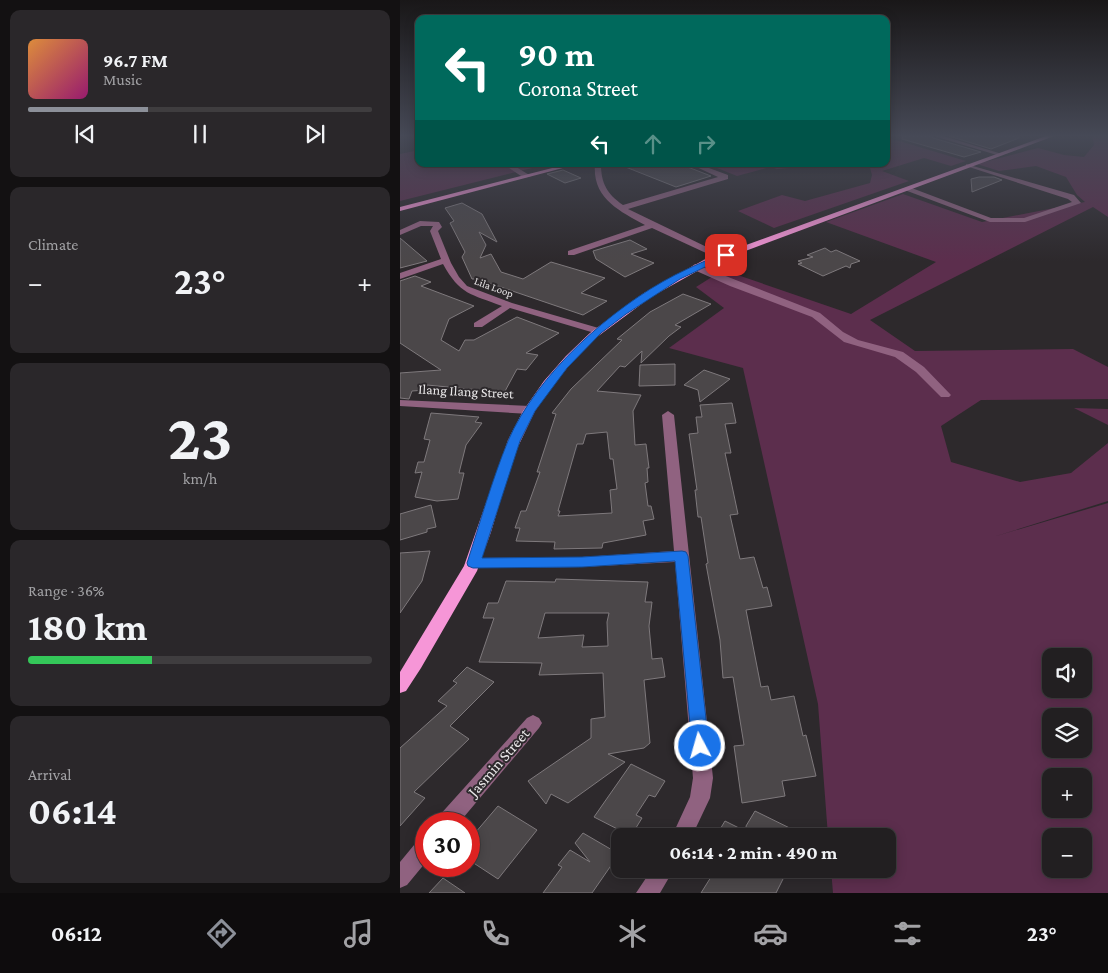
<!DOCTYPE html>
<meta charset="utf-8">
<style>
:root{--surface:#221f21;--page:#2a272a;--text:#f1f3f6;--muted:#a2a2a5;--line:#3f3d3f;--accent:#8c9099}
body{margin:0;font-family:"Crimson Pro",serif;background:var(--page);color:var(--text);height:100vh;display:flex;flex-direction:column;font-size:19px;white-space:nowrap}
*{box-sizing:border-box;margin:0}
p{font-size:16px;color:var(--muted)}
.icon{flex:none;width:28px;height:28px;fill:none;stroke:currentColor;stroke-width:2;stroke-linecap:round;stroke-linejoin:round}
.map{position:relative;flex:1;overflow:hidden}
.details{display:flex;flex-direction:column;gap:10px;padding:10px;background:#131112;width:400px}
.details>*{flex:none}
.hud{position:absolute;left:15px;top:15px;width:475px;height:152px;border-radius:10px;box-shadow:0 2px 12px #0003,0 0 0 1px var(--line);background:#00695c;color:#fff;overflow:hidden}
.tools{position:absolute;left:642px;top:648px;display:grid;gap:10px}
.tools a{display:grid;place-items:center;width:50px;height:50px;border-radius:10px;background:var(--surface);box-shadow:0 2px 12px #0003,0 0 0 1px var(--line);font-size:25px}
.speed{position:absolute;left:15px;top:812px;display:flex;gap:10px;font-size:25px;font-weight:700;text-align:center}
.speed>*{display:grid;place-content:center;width:65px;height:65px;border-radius:50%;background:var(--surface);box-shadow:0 2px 12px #0003,0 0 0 1px var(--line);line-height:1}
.speed .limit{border:8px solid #d22;background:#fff;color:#111}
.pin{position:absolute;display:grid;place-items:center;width:42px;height:42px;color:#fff;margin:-21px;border-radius:10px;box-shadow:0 2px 8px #0006}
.me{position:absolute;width:55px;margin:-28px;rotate:354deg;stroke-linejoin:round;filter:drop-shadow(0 0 4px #0008)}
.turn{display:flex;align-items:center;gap:18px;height:105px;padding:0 20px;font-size:22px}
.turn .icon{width:65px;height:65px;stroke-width:2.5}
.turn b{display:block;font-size:35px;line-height:42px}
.lanes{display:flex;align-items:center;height:48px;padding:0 20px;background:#0003;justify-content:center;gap:25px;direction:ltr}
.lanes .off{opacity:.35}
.big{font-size:38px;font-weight:700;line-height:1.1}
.details .widget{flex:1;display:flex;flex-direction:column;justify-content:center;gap:8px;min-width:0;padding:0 18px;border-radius:10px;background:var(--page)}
.details .dial{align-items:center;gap:0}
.dial b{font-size:65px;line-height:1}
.song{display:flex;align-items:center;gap:15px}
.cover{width:60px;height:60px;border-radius:8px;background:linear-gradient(135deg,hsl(30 70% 55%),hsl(320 70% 35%))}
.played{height:5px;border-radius:2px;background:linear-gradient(90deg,var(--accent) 35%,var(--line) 35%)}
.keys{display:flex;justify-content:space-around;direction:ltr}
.heat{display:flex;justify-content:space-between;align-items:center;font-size:28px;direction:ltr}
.charge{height:8px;border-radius:4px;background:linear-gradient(90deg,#34c759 36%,var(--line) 0)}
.trip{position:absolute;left:211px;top:828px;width:285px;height:50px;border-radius:10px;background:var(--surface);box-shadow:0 2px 12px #0003,0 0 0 1px var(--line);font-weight:700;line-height:50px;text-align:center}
.menu{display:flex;height:80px;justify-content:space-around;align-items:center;background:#0e0c0d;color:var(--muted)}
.menu .icon{width:35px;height:35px}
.menu .current{color:var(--accent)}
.menu b{font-size:22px;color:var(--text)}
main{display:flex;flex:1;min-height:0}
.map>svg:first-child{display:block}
.green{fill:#5c2e4d;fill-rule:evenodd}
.building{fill:#4b4749;stroke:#7e797c;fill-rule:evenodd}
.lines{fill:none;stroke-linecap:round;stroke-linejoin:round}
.minor{fill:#906280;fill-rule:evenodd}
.major{fill:#f696d7;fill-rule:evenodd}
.route{fill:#1a73e8;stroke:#114b97}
.labels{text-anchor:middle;stroke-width:4;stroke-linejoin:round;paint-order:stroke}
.far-street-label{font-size:11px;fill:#e9e7e8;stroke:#2d292c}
.street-label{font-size:14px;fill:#e9e7e8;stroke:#2d292c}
.near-street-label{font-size:16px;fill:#e9e7e8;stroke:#2d292c}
</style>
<main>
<section class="details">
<div class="widget">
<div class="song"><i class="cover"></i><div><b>96.7 FM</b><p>Music</p></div></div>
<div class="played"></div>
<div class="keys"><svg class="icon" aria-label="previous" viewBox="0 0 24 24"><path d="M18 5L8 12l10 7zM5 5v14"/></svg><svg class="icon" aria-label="pause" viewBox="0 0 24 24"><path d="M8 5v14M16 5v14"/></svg><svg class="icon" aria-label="next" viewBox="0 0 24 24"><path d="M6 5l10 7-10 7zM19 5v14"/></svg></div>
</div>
<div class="widget"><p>Climate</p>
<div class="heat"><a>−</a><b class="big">23°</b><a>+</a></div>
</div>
<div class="widget dial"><b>23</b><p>km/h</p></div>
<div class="widget"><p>Range · 36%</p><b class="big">180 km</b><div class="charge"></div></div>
<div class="widget"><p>Arrival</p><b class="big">06:14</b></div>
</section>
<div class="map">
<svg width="708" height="893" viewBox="0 0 708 893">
<rect width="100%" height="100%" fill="#2d292c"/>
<path class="green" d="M692,136H708V217L693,207L470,320L515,351L673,349L708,367V399L581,400L541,426L551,462L620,482L671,473L708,443V501L593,537L708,503V893H433L431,869H488V836H428L418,704L343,368L269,348L324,308L296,287L323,270L451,314L536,262L426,222L503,194L582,222L685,202L677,195L666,177L636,166L599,171L577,164L638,148L664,155L684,157L694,145ZM651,656H684V689H651ZM651,716H684V749H651ZM651,776H684V809H651ZM651,836H684V869H651Z
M486,137L566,161L551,166L524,158L482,171L509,181L374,228L338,211L382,195L405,201L470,183L472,175L470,168L462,164H486Z
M19,150V164H148L0,201V154Z
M307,164H400L402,167L377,169L370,167L337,176Z
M674,408L708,409V425Z"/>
<path class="building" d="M503,136H532L533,138L581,152L564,157L502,139Z
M549,136H619V138L591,149Z
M218,164H280L311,176L276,187Z
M163,170L181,178L165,183L147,174Z
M579,177H594L602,180L572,192L571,179Z
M62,203L82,214L97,242L79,232L86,245L80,258L91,254L101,272L123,279L151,262L205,278L181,293L207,301L183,315L77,279H72L62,257L65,252L50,223L54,221L45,208Z
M0,238L27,261L0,268Z
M230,240L247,249L231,254L254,263L225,277L196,259L193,251Z
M425,248L431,252L436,250L460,261L451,264L450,268L446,266L423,276L398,264L402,263L398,261L413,257L407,255Z
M15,276L31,282L21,286L74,306L49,319L41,340L59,351L65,340H74L117,317L159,333L126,353L138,355L126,370L117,369L104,393L78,392L79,390L27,385L26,390L12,391L9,399L0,398V373L41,370L0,343V281Z
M283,294L311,304L275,325L281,327L269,336L241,363L242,351L225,367L220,366L197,391L241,395L233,411L235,445L246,444L249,468H247L248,482L245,483L248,506H251L254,519L243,521L246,535L203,543L202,548L154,549L155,542L116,541L120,528H115L121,511H126L140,472H137L156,414L152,413L171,389L222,340L217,339L250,312ZM207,432L210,459H213L217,489L210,490L212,513L158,516L160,511H158L177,444H183L186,434Z
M275,364V385L239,386L240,365Z
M304,370L330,379L300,402L298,390L284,385Z
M332,403L336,423L325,424L331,453H325L338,514L330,515L340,559L354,557L363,588L367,587L372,606L346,610L361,687L368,686L371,700L394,696L403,736L406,735L416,776L382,781L385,796L342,803L334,746L344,745L333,677L323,678L320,640L306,564L308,563L301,517H298L295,490H297L289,434L298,433L296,417H302L300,405Z
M31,413L79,417L75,422L82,423L66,445L59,473H64L58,499L37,501L15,497L22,472L15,473L18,462H24L30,440L24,439Z
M31,505L36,527L27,529V532L0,540V514Z
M30,551L22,581L0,613V553Z
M156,579L248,582L245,602H252L249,626L252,659L262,658L265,677L244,680L250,743L244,748L208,754L225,762L168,803L151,794L146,804L128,781L191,738V719L205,717L203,673L139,675L142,663L79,662L94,618H83L88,603H98L106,581L155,582ZM145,613H209L207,622L208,646L182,647L184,635L138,638Z
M67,667L94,682L50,726L69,739L14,792L25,798L0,826V748L47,706L38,701L57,683L53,681Z
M231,764L265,781L255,797L249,795L236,815L242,818L231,836L194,817Z
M98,806L137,830L98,879L69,860V840Z
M355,811L406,836H316L325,821L347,832L346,826Z
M183,833L219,854L192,893H143L162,867L158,865L170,850L190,862L175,843Z
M316,869H388L376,893H301Z
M43,878L65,893H29Z"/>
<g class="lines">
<path class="minor" d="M534,136H543L602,154L597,155Z
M103,164H111L131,176L124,178Z
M195,164H201C201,183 207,194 223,205L318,177L290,164H298L328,175V179L228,209L313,250L316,258C313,263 308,266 302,265V261L307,257L306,253L252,228L174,255H168V251L245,225C219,211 192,198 195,164Z
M566,164L674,195L681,203L625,222H590L502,189L509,187L591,218H624L672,202L668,199L566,166Z
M20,221L39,222L42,227L38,231L51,263L59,277L67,286L112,303L202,329L203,331L198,334L110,308L82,327H74V323L102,306C71,294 60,295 43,264L0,279V273L41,259L30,231L33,226H21L0,235V230Z
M295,264L420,313L443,332L458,340L503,352L524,367L551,395L549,397H541L516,372L495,357L444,342L412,317L330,286L292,269L291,267Z
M0,400L130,406L136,410L130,414L0,406Z
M268,411L274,415L313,778L310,798L292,836H272L290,797L293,778L275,562L182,567L73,568L68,567L66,563L68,559L73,558L182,557L274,551L262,415Z
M133,715L139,718L142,723L139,728L58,824H35L38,817L127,718Z
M26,836V862L7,885L0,888V862L19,839Z
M252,869H274L260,893H236Z"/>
<path class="major" d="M646,136H654L308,265L251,297L197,337L173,361L152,386L135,411L114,455L91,532L77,571L21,668L6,691L0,693V672L64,566L108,440L123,411L144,381L166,356L190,333L244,293L302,261Z
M168,164H178L0,211V207Z"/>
</g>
<linearGradient id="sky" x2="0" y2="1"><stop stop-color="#191718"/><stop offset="0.52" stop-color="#464956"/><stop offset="1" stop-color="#464956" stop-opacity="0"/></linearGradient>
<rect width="708" height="261" fill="url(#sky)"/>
<path class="route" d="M324,253L330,255L280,279L226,314L201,333L167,368L135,411L120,441L82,558L182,557L282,551L286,552L288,556L309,746L306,752L300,754L294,752L292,746L275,561L182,567L73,568L68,566L67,563C80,523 92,480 108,441C137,374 211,308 275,275C291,267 307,260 324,253Z"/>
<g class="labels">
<g class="far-street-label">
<text transform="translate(94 287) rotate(20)" y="4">Lila Loop</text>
</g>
<g class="street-label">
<text transform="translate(66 391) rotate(3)" y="5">Ilang Ilang Street</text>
</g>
<g class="near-street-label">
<text transform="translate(98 762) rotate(-49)" y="6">Jasmin Street</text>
</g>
</g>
</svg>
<div class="tools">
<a><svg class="icon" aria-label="sound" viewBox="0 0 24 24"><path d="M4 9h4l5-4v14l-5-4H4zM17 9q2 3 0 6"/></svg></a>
<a><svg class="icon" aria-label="layers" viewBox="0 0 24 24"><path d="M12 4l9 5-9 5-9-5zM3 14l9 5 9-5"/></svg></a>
<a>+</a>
<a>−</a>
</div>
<div class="speed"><div class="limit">30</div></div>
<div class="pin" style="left:326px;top:255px;background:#d93025"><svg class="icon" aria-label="arrive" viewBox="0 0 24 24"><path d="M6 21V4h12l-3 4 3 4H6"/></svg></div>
<svg class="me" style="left:300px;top:746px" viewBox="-20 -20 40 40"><circle r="17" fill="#1a73e8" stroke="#fff" stroke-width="3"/><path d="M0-11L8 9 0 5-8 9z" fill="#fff"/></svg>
<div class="trip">06:14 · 2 min · 490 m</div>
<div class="hud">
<div class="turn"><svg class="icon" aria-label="left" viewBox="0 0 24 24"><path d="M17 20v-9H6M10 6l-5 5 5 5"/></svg><div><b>90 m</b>Corona Street</div></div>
<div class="lanes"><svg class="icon" aria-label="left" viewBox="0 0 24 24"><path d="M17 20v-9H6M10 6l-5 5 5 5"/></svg><svg class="icon off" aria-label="ahead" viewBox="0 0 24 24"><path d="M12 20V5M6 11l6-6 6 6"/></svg><svg class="icon off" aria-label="right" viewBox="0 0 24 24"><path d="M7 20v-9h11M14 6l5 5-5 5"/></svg></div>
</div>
</div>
</main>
<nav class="menu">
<b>06:12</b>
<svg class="icon current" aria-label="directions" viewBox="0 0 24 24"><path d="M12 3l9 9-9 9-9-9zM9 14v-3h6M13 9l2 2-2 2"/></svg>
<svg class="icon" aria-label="music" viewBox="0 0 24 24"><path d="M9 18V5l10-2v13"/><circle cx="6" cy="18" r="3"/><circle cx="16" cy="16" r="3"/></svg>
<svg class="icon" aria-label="phone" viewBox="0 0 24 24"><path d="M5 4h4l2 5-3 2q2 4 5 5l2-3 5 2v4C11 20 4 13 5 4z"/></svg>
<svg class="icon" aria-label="climate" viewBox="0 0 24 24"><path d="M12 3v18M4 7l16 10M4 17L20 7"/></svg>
<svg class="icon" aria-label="car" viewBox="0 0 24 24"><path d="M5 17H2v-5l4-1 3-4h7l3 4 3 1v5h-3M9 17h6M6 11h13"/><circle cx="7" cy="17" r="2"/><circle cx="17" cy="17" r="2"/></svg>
<svg class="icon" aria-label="filters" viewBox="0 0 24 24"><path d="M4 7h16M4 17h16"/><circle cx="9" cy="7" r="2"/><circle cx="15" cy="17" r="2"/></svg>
<b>23°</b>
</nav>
